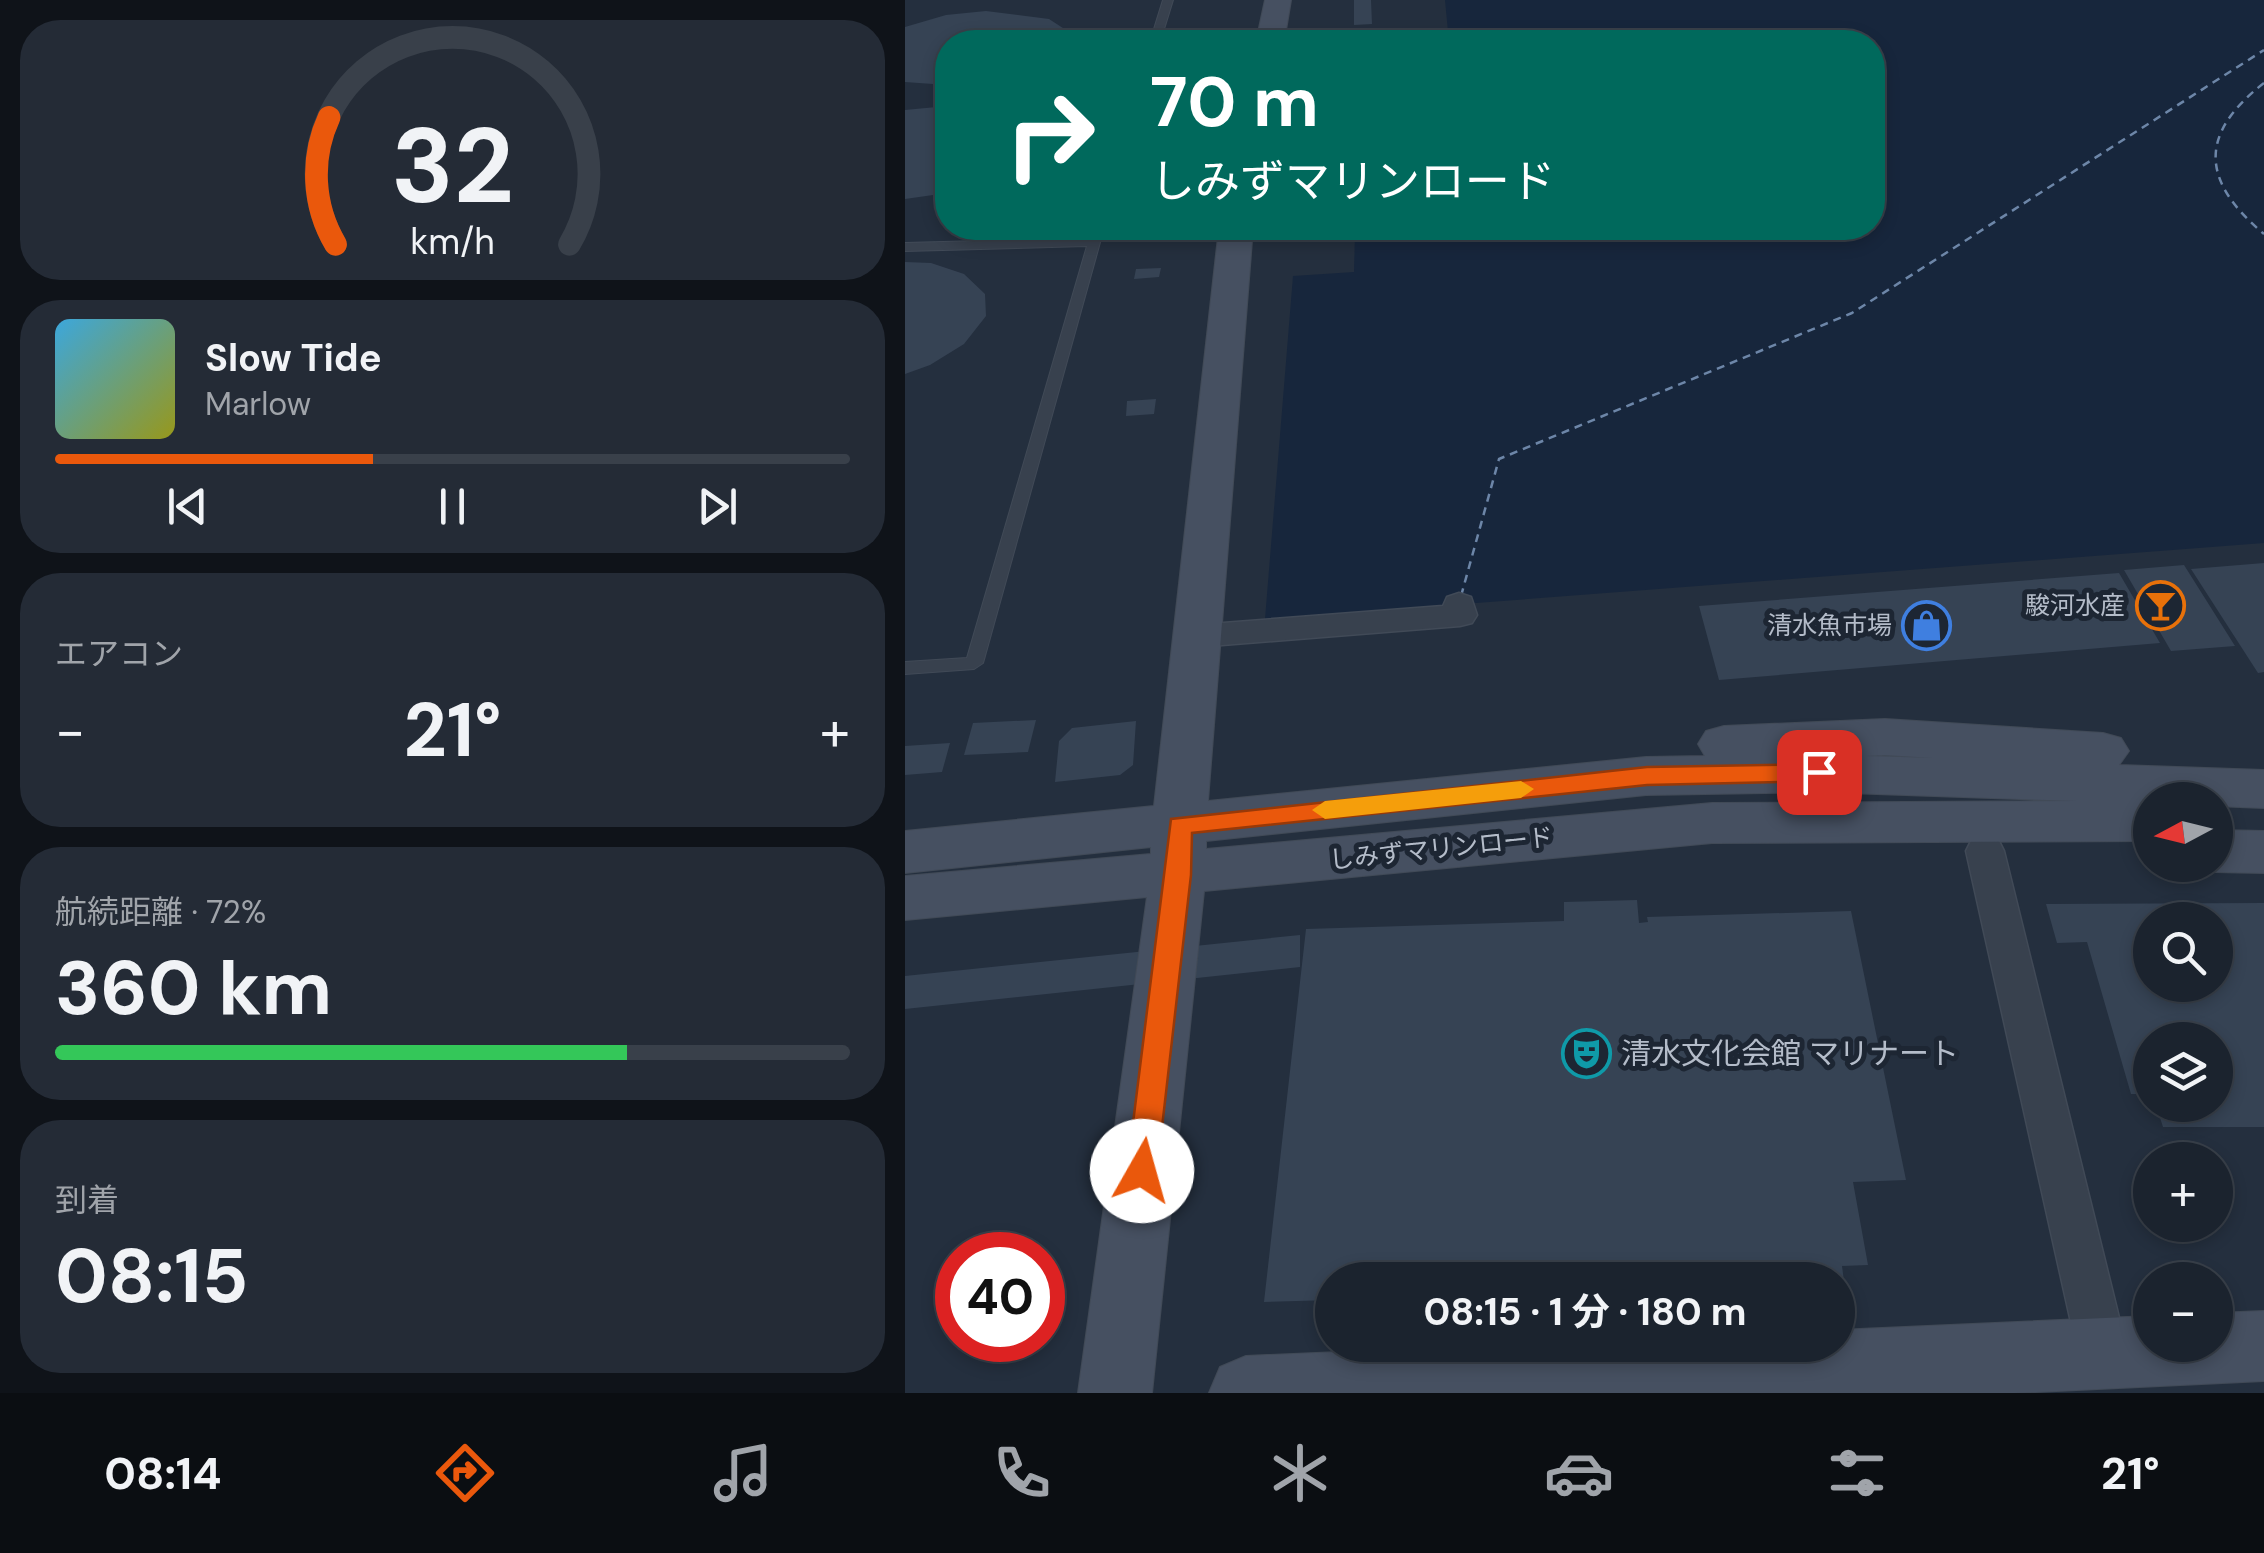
<!DOCTYPE html>
<html lang="ja">
<meta charset="utf-8">
<style>
:root{--surface:#1b232e;--page:#242b36;--text:#f1f3f6;--muted:#a0a4aa;--line:#39404a;--accent:#ea580c}
body{margin:0;font-family:"DM Sans","Noto Sans JP",sans-serif;background:var(--page);color:var(--text);height:100vh;display:flex;flex-direction:column;font-size:38px;white-space:nowrap}
*{box-sizing:border-box;margin:0}
p{font-size:32px;color:var(--muted)}
.icon{flex:none;width:55px;height:55px;fill:none;stroke:currentColor;stroke-width:2;stroke-linecap:round;stroke-linejoin:round}
.map{position:relative;flex:1;overflow:hidden}
.sheet{display:flex;flex-direction:column;gap:20px;padding:20px;background:#0f1319;width:905px}
.sheet>*{flex:none}
.banner{position:absolute;left:30px;top:30px;width:950px;height:210px;border-radius:40px;box-shadow:0 5px 15px #0003,0 0 0 2px var(--line);background:#00695c;color:#fff;overflow:hidden}
.needle{width:65px;rotate:263deg}
.fabs{position:absolute;left:1228px;top:782px;display:grid;gap:20px}
.fabs a{display:grid;place-items:center;width:100px;height:100px;border-radius:50%;background:var(--surface);box-shadow:0 5px 15px #0003,0 0 0 2px var(--line);font-size:50px}
.speed{position:absolute;left:30px;top:1232px;display:flex;gap:20px;font-size:50px;font-weight:700;text-align:center}
.speed>*{display:grid;place-content:center;width:130px;height:130px;border-radius:50%;background:var(--surface);box-shadow:0 5px 15px #0003,0 0 0 2px var(--line);line-height:1}
.speed .limit{border:15px solid #d22;background:#fff;color:#111}
.pin{position:absolute;display:grid;place-items:center;width:85px;height:85px;color:#fff;margin:-42px;border-radius:20px;box-shadow:0 5px 15px #0006}
.me{position:absolute;width:110px;margin:-55px;rotate:7deg;stroke-linejoin:round;filter:drop-shadow(0 0 8px #0008)}
.turn{display:flex;align-items:center;gap:35px;height:210px;padding:0 50px;font-size:45px}
.turn .icon{width:130px;height:130px;stroke-width:2.5}
.turn b{display:block;font-size:70px;line-height:85px}
.big{font-size:75px;font-weight:700;line-height:1.1}
.sheet .widget{flex:1;display:flex;flex-direction:column;justify-content:center;gap:15px;min-width:0;padding:0 35px;border-radius:40px;background:var(--page)}
.sheet .dial{align-items:center;gap:0}
.dial svg{height:260px;overflow:visible;fill:none;stroke:var(--line);stroke-width:7;stroke-linecap:round;text-anchor:middle}
.dial text{fill:var(--text);stroke:none}
.song{display:flex;align-items:center;gap:30px}
.cover{width:120px;height:120px;border-radius:15px;background:linear-gradient(135deg,hsl(200 70% 55%),hsl(60 70% 35%))}
.played{height:10px;border-radius:5px;background:linear-gradient(90deg,var(--accent) 40%,var(--line) 40%)}
.keys{display:flex;justify-content:space-around;direction:ltr}
.heat{display:flex;justify-content:space-between;align-items:center;font-size:55px;direction:ltr}
.charge{height:15px;border-radius:8px;background:linear-gradient(90deg,#34c759 72%,var(--line) 0)}
.trip{position:absolute;left:410px;top:1262px;width:540px;height:100px;border-radius:50px;background:var(--surface);box-shadow:0 5px 15px #0003,0 0 0 2px var(--line);font-weight:700;line-height:100px;text-align:center}
.tabs{display:flex;height:160px;justify-content:space-around;align-items:center;background:#0b0e12;color:var(--muted)}
.tabs .icon{width:70px;height:70px}
.tabs .active{color:var(--accent)}
.tabs b{font-size:45px;color:var(--text)}
main{display:flex;flex:1;min-height:0}
.map>svg:first-child{display:block}
.water{fill:#17263c}
.lines{fill:none;stroke-linecap:round;stroke-linejoin:round}
.ferry{stroke:#6d86a8;stroke-width:2.5;stroke-dasharray:8 6;stroke-linecap:butt}
.building{fill:#364354;fill-rule:evenodd}
.lane-casing{stroke:#414a57;stroke-width:2}
.street-casing{stroke:#414a57;stroke-width:3}
.secondary-casing{stroke:#414a57;stroke-width:2}
.lane{fill:#38414e;fill-rule:evenodd}
.street{fill:#38414e;fill-rule:evenodd}
.secondary{fill:#465061;fill-rule:evenodd}
.route{fill:#ea580c;stroke:#983908;stroke-width:2.5}
.slow{fill:#f59e0b}
.labels{text-anchor:middle;stroke-width:10;stroke-linejoin:round;paint-order:stroke}
.poi-label{font-size:25px;fill:#b4bcc9;stroke:#1d2633;text-anchor:end}
.street-label{font-size:25px;fill:#b4bcc9;stroke:#1d2633}
.near-poi-label{font-size:30px;fill:#b4bcc9;stroke:#1d2633;text-anchor:start}
</style>
<main>
<section class="sheet">
<div class="widget dial"><svg viewBox="0 0 100 80">
<path d="M14 69A42 42 0 1 1 86 69"/>
<path d="M14 69A42 42 0 0 1 12 30" stroke="#ea580c"/>
<text x="50" y="56" font-size="32" font-weight="700">32</text>
<text x="50" y="72" font-size="11">km/h</text>
</svg></div>
<div class="widget">
<div class="song"><i class="cover"></i><div><b>Slow Tide</b><p>Marlow</p></div></div>
<div class="played"></div>
<div class="keys"><svg class="icon" aria-label="previous" viewBox="0 0 24 24"><path d="M18 5L8 12l10 7zM5 5v14"/></svg><svg class="icon" aria-label="pause" viewBox="0 0 24 24"><path d="M8 5v14M16 5v14"/></svg><svg class="icon" aria-label="next" viewBox="0 0 24 24"><path d="M6 5l10 7-10 7zM19 5v14"/></svg></div>
</div>
<div class="widget"><p>エアコン</p>
<div class="heat"><a>−</a><b class="big">21°</b><a>+</a></div>
</div>
<div class="widget"><p>航続距離 · 72%</p><b class="big">360 km</b><div class="charge"></div></div>
<div class="widget"><p>到着</p><b class="big">08:15</b></div>
</section>
<div class="map">
<svg width="1359" height="1393" viewBox="0 0 1359 1393">
<rect width="100%" height="100%" fill="#242f3e"/>
<path class="water" d="M540,0H1359V543L360,619L388,276L449,272L450,234L486,228H968V42H544Z"/>
<g class="lines">
<path class="ferry" d="M1359,83C1292,135 1297,182 1359,234
M556,596L594,459L947,313L1359,50"/>
</g>
<path class="building" d="M449,0H466L467,24L449,25Z
M81,11L144,19L161,30L162,42H42V85L0,82V27L41,15Z
M42,106V193L0,199V110Z
M0,262L26,263L59,274L80,294L81,316L59,344L25,365L0,374Z
M256,268L254,277L229,279L231,269Z
M251,399L249,414L221,416L222,401Z
M1359,563V672L1353,673L1286,569Z
M1279,565L1330,646L1266,651L1219,570Z
M1214,573L1255,643L814,680L794,606Z
M131,720L123,752L59,755L68,723Z
M231,721L228,765L215,775L150,782L154,741L167,728Z
M45,743L37,772L0,775V746Z
M732,900L734,923L743,922L742,917L946,911L1001,1180L948,1182L963,1265L937,1266L939,1281H932L428,1280V1300L359,1302L401,929L659,921V902Z
M1359,903V1127H1258L1251,1105H1310V1040H1245V1094H1226L1182,942L1152,943L1141,904ZM1245,920H1310V985H1245Z
M395,935V967L0,1009V976Z"/>
<g class="lines">
<defs>
<path id="lane" d="M258,0H268L255,42H245Z
M187,228H199L78,663L69,669L0,674V662L62,658L182,246L0,251V243L184,238Z"/>
<path id="street" d="M554,593L566,597L572,615L567,623L555,626L292,647L280,644L275,636L280,628L292,625L538,606L542,597Z
M1080,836L1094,841L1099,851L1223,1354L1216,1372L1198,1379L1180,1372L1173,1354L1061,851L1066,841Z"/>
<path id="secondary" d="M360,0H386L379,42H351Z
M314,228H348L303,801L741,757L800,756L793,744L801,731L819,726L980,719L1198,733L1216,738L1224,751L1214,765L1359,770V808L1310,806V800H1245V841L807,843L299,891L247,1393H173L242,897L0,920V876L246,854V847L0,873V831L249,806ZM980,755L1028,758L961,756ZM914,792L1171,801L807,803L301,849V841L741,795Z
M1310,830L1359,831V873L1310,872L1290,866L1310,865Z
M1359,1311V1381L1110,1393H304L315,1367L341,1356L595,1345H932V1330L1245,1316V1345H1310V1313Z"/>
</defs>
<use href="#lane" class="lane-casing"/>
<use href="#street" class="street-casing"/>
<use href="#secondary" class="secondary-casing"/>
<use href="#lane" class="lane"/>
<use href="#street" class="street"/>
<use href="#secondary" class="secondary"/>
</g>
<path class="route" d="M914,764L926,772L914,781L742,785L287,833L286,875L252,1171L247,1181L237,1184L226,1181L222,1171L266,819L742,767Z"/>
<path class="slow" d="M616,781L629,789L616,798L420,819L407,810L420,801Z"/>
<defs>
<symbol id="bar-ring" viewBox="-11 -11 22 22"><circle r="9.5" fill="#1d2633" stroke="#e8710a" stroke-width="1.5"/><path d="M-6-5H6L.8 .8V4.5H3.5V6h-7V4.5H-.8V.8Z" fill="#e8710a"/></symbol>
<symbol id="shop-ring" viewBox="-11 -11 22 22"><circle r="9.5" fill="#1d2633" stroke="#3f7fe0" stroke-width="1.5"/><path d="M-5-2.5h2.3a2.7 3.5 0 0 1 5.4 0H5L5.5 6h-11ZM-1.5-2.5h3a1.5 2.3 0 0 0-3 0Z" fill="#3f7fe0"/></symbol>
<symbol id="theatre-ring" viewBox="-11 -11 22 22"><circle r="9.5" fill="#1d2633" stroke="#0f9aa8" stroke-width="1.5"/><path d="M-5-5.5Q0-4 5-5.5V0Q5 5 0 6Q-5 5-5 0ZM-3.3-2.5H-1v1.5H-3.3ZM1-2.5H3.3v1.5H1ZM-2.8 1Q0 5.5 2.8 1Z" fill="#0f9aa8"/></symbol>
</defs>
<g fill-rule="evenodd">
<use href="#bar-ring" x="1228" y="578" width="55" height="55"/>
<use href="#shop-ring" x="994" y="598" width="55" height="55"/>
<use href="#theatre-ring" x="654" y="1026" width="55" height="55"/>
</g>
<g class="labels">
<g class="poi-label">
<text x="1220" y="614">駿河水産</text>
<text x="987" y="634">清水魚市場</text>
</g>
<g class="street-label">
<text transform="translate(536 848) rotate(-6)" y="9">しみずマリンロード</text>
</g>
<g class="near-poi-label">
<text x="716" y="1064">清水文化会館 マリナート</text>
</g>
</g>
</svg>
<div class="fabs">
<a><svg class="needle" viewBox="-14 -14 28 28"><path d="M0-13l5 13h-10z" fill="#e53935"/><path d="M0 13l5-13h-10z" fill="#a0a4aa"/></svg></a>
<a><svg class="icon" aria-label="search" viewBox="0 0 24 24"><circle cx="10" cy="10" r="6"/><path d="M15 15l6 6"/></svg></a>
<a><svg class="icon" aria-label="layers" viewBox="0 0 24 24"><path d="M12 4l9 5-9 5-9-5zM3 14l9 5 9-5"/></svg></a>
<a>+</a>
<a>−</a>
</div>
<div class="speed"><div class="limit">40</div></div>
<div class="pin" style="left:914px;top:772px;background:#d93025"><svg class="icon" aria-label="arrive" viewBox="0 0 24 24"><path d="M6 21V4h12l-3 4 3 4H6"/></svg></div>
<svg class="me" style="left:237px;top:1171px" viewBox="-20 -20 40 40"><circle r="19" fill="#fff"/><path d="M0-13L10 11 0 6-10 11z" fill="#ea580c"/></svg>
<div class="trip">08:15 · 1 分 · 180 m</div>
<div class="banner">
<div class="turn"><svg class="icon" aria-label="right" viewBox="0 0 24 24"><path d="M7 20v-9h11M14 6l5 5-5 5"/></svg><div><b>70 m</b>しみずマリンロード</div></div>
</div>
</div>
</main>
<nav class="tabs">
<b>08:14</b>
<svg class="icon active" aria-label="directions" viewBox="0 0 24 24"><path d="M12 3l9 9-9 9-9-9zM9 14v-3h6M13 9l2 2-2 2"/></svg>
<svg class="icon" aria-label="music" viewBox="0 0 24 24"><path d="M9 18V5l10-2v13"/><circle cx="6" cy="18" r="3"/><circle cx="16" cy="16" r="3"/></svg>
<svg class="icon" aria-label="phone" viewBox="0 0 24 24"><path d="M5 4h4l2 5-3 2q2 4 5 5l2-3 5 2v4C11 20 4 13 5 4z"/></svg>
<svg class="icon" aria-label="climate" viewBox="0 0 24 24"><path d="M12 3v18M4 7l16 10M4 17L20 7"/></svg>
<svg class="icon" aria-label="car" viewBox="0 0 24 24"><path d="M5 17H2v-5l4-1 3-4h7l3 4 3 1v5h-3M9 17h6M6 11h13"/><circle cx="7" cy="17" r="2"/><circle cx="17" cy="17" r="2"/></svg>
<svg class="icon" aria-label="filters" viewBox="0 0 24 24"><path d="M4 7h16M4 17h16"/><circle cx="9" cy="7" r="2"/><circle cx="15" cy="17" r="2"/></svg>
<b>21°</b>
</nav>
